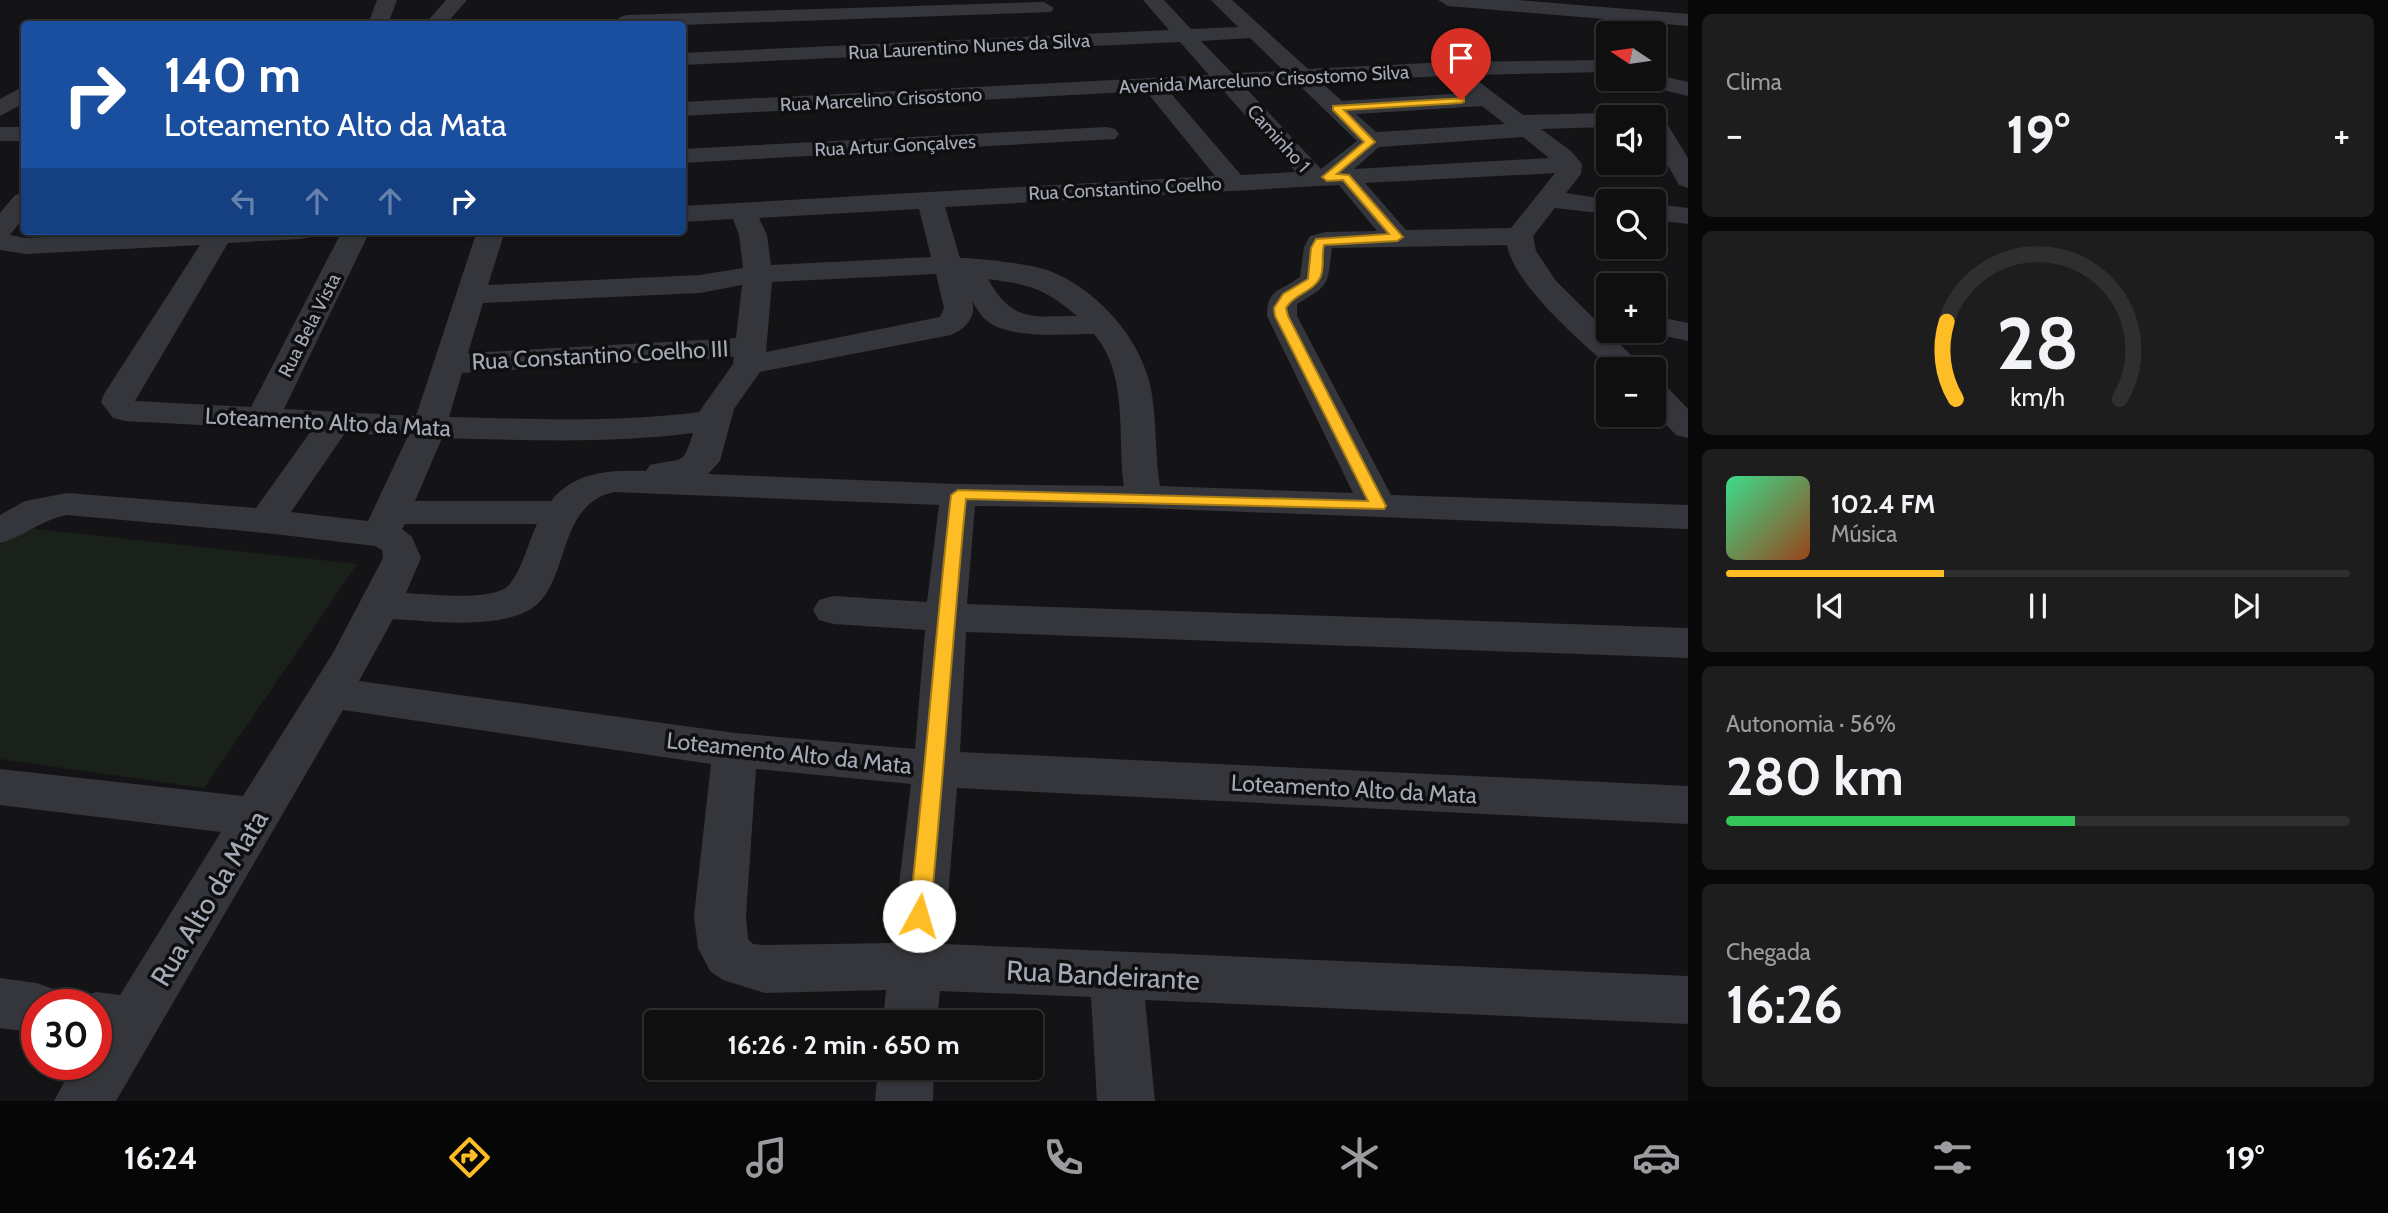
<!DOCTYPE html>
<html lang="pt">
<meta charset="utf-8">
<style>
:root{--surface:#0f0f10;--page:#1d1d1e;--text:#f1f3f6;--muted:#9b9c9f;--line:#2f2f30;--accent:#febd24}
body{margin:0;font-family:Cabin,sans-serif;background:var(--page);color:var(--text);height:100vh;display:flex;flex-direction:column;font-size:26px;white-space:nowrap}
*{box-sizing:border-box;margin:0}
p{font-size:23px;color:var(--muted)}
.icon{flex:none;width:38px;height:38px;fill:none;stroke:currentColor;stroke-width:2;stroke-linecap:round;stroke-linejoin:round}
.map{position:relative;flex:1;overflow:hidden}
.drawer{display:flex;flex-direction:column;gap:14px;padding:14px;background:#080809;width:700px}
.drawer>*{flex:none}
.top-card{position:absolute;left:21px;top:21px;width:665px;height:214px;border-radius:7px;box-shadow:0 2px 5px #0004,0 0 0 2px var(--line);background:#1a4fa0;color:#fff;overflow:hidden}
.needle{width:46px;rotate:283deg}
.fabs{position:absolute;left:1596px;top:21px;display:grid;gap:14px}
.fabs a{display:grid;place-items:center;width:70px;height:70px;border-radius:7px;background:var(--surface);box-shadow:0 2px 5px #0004,0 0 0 2px var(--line);font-size:35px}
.speed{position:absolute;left:21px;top:989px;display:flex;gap:14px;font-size:35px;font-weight:700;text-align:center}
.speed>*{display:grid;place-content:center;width:91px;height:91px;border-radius:50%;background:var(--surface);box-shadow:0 2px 5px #0004,0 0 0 2px var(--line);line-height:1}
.speed .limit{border:10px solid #d22;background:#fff;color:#111}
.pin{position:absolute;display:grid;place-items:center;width:60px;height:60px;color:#fff;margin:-72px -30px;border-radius:50% 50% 50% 0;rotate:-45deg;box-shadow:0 0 7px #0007}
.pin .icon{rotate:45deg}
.me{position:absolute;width:77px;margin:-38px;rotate:6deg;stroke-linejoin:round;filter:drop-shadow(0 0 5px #0008)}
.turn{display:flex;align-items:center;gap:24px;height:147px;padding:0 28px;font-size:32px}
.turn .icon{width:91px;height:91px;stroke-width:2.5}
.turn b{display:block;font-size:49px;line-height:60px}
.lanes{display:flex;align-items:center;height:66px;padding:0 28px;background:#0003;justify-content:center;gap:35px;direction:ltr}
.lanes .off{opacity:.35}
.big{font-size:52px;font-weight:700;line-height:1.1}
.drawer .tile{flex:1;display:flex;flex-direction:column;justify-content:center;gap:10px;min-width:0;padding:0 24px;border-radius:10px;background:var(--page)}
.drawer .dial{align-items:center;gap:0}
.dial svg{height:182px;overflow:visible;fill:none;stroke:var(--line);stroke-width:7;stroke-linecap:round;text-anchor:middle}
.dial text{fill:var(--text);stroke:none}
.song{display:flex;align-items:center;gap:21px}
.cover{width:84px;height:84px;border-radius:10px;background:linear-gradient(135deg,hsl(150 70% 55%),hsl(20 70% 35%))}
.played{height:7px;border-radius:4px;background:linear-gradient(90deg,var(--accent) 35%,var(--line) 35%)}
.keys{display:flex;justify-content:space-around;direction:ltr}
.heat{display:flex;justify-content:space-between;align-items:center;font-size:38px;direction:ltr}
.charge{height:10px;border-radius:5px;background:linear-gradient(90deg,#34c759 56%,var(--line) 0)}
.trip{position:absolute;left:644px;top:1010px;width:399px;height:70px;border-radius:7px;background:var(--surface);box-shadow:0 2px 5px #0004,0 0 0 2px var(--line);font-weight:700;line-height:70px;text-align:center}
.tabs{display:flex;height:112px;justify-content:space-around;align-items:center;background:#060606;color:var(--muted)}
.tabs .icon{width:49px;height:49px}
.tabs .active{color:var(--accent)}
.tabs b{font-size:32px;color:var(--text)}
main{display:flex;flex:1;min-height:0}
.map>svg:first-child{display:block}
.green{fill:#1a211b}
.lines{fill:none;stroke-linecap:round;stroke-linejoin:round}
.minor{fill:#35363b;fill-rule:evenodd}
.route{fill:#febd24;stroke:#a57b17;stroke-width:2}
.labels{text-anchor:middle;stroke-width:7;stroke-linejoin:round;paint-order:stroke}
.far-street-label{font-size:19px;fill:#a5aab7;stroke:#0f0f11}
.street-label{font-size:23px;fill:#a5aab7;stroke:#0f0f11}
.near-street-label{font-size:28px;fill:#a5aab7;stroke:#0f0f11}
</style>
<main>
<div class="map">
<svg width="1688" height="1101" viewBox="0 0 1688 1101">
<rect width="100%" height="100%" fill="#141416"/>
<path class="green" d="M18,527L357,564L204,788L0,759V545Z"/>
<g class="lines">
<path class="minor" d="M377,0H397L388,24H368Z
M446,0H467L446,24H425Z
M1143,0H1164L1191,29L1238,27L1211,0H1232L1308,69L1448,62L1608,60V72L1470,75L1523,115L1608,113L1618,117H1608V127L1541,129L1571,151L1582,164L1581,174L1566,193L1618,201H1608V214L1555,208L1533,236L1536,251L1556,281L1645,369H1611C1581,341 1514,285 1507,245L1332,248C1327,286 1331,284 1297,304V316L1391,495L1688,505V529L1144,508L975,506L967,604L1688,628V658L966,632L960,752L1688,786V824L957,788L944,944L1688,976V1024L1145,1000L1155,1101H1097L1091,997L940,991L937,1022H883L886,990L765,993L723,980L710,971L698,948L694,916L711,764L343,710L116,1101H54L74,1064H96V1004H74L77,999L96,992L120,995L221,832L0,805V769L243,796L333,653L383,558L382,550L375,546L266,533L67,515C41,520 25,536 0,543V515L25,501L67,493L256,508L311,431L125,421L113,418L101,402L104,394L200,245L26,254L0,250V213L15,195L24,193V217L10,235L26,238L149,231H315L311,237L301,239L228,243L135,401L251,407L342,231H370L284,409L416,416L477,231H505L488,285L700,275L743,268L739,235L733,219L682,222V206L1215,176L1146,91L682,116V102L1209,75L1180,42L682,65V53L1169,30ZM1250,38L1284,71L1232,73L1201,41ZM1443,76L1466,93L1342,101L1321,82ZM1297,83L1357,141L1321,169L1244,86ZM1220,87L1296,172L1241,175L1168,90ZM1482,106L1505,124L1376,132L1356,114ZM1523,137L1549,158L1354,169L1379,147ZM1555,173L1511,228L1406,230L1365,183ZM1339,185L1377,231L1326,232L1310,236L1304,247L1300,277C1281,292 1267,287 1267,316L1353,493L1160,486C1154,451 1158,407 1147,374C1133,330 1093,288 1050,271C1032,264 979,258 960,258L945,207ZM919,209L931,257L771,265L767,235L759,218ZM936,274L944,308L940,317L766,352L772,282ZM988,279C1031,285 1044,288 1077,316C1032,316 1013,323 988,279ZM742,285L736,338L468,353L483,303L700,293ZM972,301C977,309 982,318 990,323C1014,339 1065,334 1094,334C1129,375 1117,436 1124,486L958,484L708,474L720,461L734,409L760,372L951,335C965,329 977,318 972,301ZM734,357L733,364L699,412C616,423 533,419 449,417L462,373ZM345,433L408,436L368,521L291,512ZM693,433C682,468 683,457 650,465L646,471C611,470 575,471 551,501H415L442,438C526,440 609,444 693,433ZM614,492L939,505L927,602L833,596L819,600L813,610L819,620L833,624L925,630L915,749L735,733L359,681L393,619C432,621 496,630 531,609C571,584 555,505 614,492ZM405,524H537C528,543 522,570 509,585C493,602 429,594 406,593L421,558L412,537L402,529ZM756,769L911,784L892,943L765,945L753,944L748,939L746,916Z
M1438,0H1518L1688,14V26L1448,6Z
M1044,2L1054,8L1051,12L682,25L619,24L617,21L620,17L627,15Z
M1654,74L1688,82V96L1638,84L1635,79H1654Z
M24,86V103L0,116V99Z
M1658,120L1666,122L1688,158V188L1679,185L1654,141V121Z
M0,127H24V141H0Z
M1107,127L1115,129L1119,134L1115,139L682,163V149Z
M1654,204L1688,208V224L1654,220Z
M1654,316L1688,323V341L1643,331H1654Z
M1654,383L1666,386L1688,409V438L1676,435L1654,412Z
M0,978L37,983L56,990L63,1004H37V1033L0,1028Z
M878,1068H934L933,1101H875Z"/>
</g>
<path class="route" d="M1464,98V102L1461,103L1344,110L1375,142L1337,174L1349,175L1403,237L1397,241L1324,245C1321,255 1325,269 1320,278C1313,292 1294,294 1286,308L1288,316L1386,506L1384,509L966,499C952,638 944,777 930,916L927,923L919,925L912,923L909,916C925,776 935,635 951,495L958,490L1368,501L1275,316L1274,308L1283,294L1308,279L1311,248L1316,239L1389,234L1343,180L1327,181L1322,177L1364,142L1333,110V106Z"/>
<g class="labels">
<g class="far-street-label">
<text transform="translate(969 46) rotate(-3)" y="7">Rua Laurentino Nunes da Silva</text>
<text transform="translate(1264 79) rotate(-3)" y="7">Avenida Marceluno Crisostomo Silva</text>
<text transform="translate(881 99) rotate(-3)" y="7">Rua Marcelino Crisostono</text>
<text transform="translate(1279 138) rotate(48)" y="7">Caminho 1</text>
<text transform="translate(895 145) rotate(-3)" y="7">Rua Artur Gonçalves</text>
<text transform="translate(1125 188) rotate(-3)" y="7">Rua Constantino Coelho</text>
<text transform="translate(309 325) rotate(-63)" y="7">Rua Bela Vista</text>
</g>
<g class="street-label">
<text transform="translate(600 355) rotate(-3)" y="8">Rua Constantino Coelho III</text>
<text transform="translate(328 422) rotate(3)" y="8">Loteamento Alto da Mata</text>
<text transform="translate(789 753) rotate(6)" y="8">Loteamento Alto da Mata</text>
<text transform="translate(1354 789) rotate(3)" y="8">Loteamento Alto da Mata</text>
</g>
<g class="near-street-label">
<text transform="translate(209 898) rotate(-59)" y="10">Rua Alto da Mata</text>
<text transform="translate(1103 975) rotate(3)" y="10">Rua Bandeirante</text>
</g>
</g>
</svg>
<div class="fabs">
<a><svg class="needle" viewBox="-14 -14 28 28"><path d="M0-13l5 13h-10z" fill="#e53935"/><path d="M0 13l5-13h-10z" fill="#9b9c9f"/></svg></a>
<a><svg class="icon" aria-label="sound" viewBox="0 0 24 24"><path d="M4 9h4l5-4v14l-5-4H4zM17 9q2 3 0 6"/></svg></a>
<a><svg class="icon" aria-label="search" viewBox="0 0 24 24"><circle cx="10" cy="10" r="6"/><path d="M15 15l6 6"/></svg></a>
<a>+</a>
<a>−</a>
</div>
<div class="speed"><div class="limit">30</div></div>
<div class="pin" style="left:1461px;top:100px;background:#d93025"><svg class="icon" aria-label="arrive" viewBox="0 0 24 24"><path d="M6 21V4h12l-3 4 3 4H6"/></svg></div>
<svg class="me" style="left:919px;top:916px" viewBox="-20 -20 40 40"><circle r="19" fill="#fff"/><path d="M0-13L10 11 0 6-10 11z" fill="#febd24"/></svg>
<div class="trip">16:26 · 2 min · 650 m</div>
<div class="top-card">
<div class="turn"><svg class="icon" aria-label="right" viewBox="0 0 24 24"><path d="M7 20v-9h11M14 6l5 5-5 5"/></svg><div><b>140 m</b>Loteamento Alto da Mata</div></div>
<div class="lanes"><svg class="icon off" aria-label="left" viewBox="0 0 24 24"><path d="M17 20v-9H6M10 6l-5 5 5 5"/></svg><svg class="icon off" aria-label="ahead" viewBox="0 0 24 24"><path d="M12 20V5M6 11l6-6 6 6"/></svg><svg class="icon off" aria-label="ahead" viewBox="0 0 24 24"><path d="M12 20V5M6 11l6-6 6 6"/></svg><svg class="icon" aria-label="right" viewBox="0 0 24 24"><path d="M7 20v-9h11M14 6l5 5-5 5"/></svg></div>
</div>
</div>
<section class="drawer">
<div class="tile"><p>Clima</p>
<div class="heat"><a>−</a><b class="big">19°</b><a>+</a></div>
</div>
<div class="tile dial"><svg viewBox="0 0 100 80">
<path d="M14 69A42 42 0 1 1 86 69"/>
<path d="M14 69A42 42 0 0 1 10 35" stroke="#febd24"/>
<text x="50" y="56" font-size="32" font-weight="700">28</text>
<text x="50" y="72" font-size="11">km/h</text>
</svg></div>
<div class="tile">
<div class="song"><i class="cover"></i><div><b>102.4 FM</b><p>Música</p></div></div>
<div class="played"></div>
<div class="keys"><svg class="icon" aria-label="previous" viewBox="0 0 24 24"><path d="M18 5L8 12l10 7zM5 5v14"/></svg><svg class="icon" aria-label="pause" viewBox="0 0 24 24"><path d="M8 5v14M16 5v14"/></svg><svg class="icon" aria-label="next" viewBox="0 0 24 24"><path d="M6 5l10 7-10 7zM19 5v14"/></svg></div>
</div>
<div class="tile"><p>Autonomia · 56%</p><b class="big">280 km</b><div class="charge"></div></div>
<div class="tile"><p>Chegada</p><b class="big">16:26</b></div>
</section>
</main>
<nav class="tabs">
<b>16:24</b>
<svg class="icon active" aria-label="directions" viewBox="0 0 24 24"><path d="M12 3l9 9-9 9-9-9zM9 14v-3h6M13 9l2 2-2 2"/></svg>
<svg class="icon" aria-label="music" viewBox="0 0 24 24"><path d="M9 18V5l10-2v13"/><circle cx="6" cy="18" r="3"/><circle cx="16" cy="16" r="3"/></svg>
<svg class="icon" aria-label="phone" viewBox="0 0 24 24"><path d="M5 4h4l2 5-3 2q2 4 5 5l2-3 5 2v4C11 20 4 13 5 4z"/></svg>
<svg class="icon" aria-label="climate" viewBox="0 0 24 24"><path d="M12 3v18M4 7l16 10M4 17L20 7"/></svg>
<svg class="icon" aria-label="car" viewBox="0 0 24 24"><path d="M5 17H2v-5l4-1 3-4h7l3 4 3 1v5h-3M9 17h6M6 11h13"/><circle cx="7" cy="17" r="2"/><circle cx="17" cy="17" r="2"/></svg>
<svg class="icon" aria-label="filters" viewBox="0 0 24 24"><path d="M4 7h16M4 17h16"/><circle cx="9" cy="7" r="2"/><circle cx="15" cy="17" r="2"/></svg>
<b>19°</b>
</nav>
